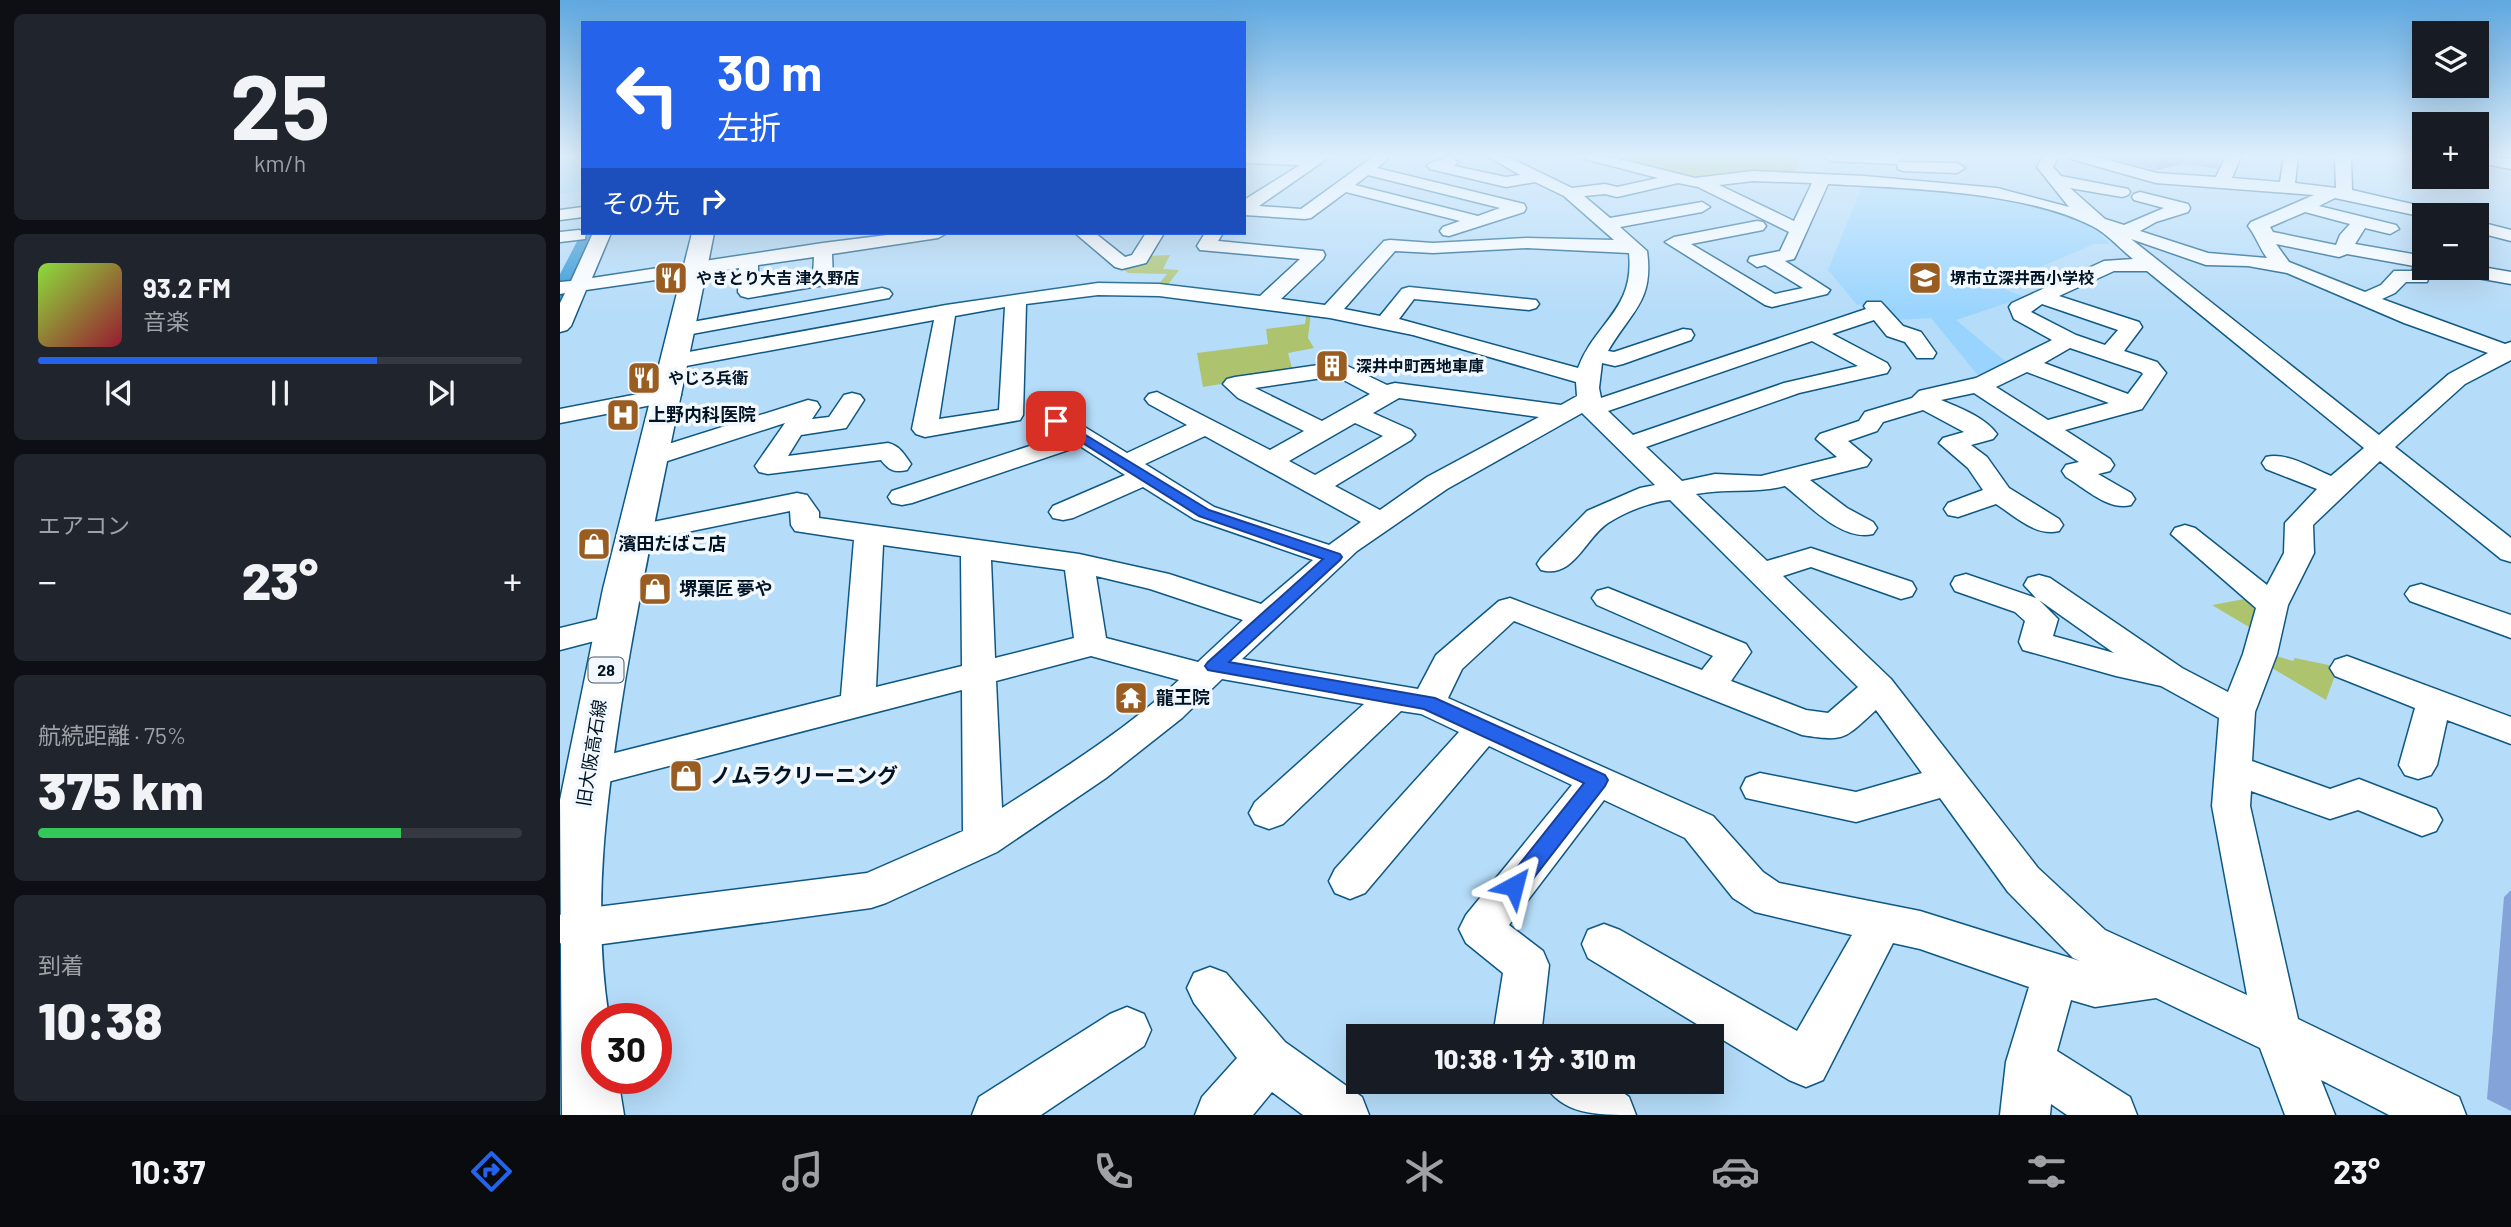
<!DOCTYPE html>
<html lang="ja">
<meta charset="utf-8">
<style>
:root{--surface:#171b24;--page:#20242c;--text:#f1f3f6;--muted:#9ea1a6;--line:#363941;--accent:#2563eb}
body{margin:0;font-family:Barlow,"Noto Sans JP",sans-serif;background:var(--page);color:var(--text);height:100vh;display:flex;flex-direction:column;font-size:26px;white-space:nowrap}
*{box-sizing:border-box;margin:0}
p{font-size:23px;color:var(--muted)}
.icon{flex:none;width:38px;height:38px;fill:none;stroke:currentColor;stroke-width:2;stroke-linecap:round;stroke-linejoin:round}
.map{position:relative;flex:1;overflow:hidden}
.side{display:flex;flex-direction:column;gap:14px;padding:14px;background:#0d0f14;width:560px}
.side>*{flex:none}
.top-card{position:absolute;left:21px;top:21px;width:665px;height:214px;border-radius:0px;box-shadow:0 7px 28px #0002;background:#2563eb;color:#fff;overflow:hidden}
.fabs{position:absolute;left:1852px;top:21px;display:grid;gap:14px}
.fabs a{display:grid;place-items:center;width:77px;height:77px;border-radius:0px;background:var(--surface);box-shadow:0 7px 28px #0002;font-size:35px}
.speed{position:absolute;left:21px;top:1003px;display:flex;gap:14px;font-size:35px;font-weight:700;text-align:center}
.speed>*{display:grid;place-content:center;width:91px;height:91px;border-radius:50%;background:var(--surface);box-shadow:0 7px 28px #0002;line-height:1}
.speed .limit{border:10px solid #d22;background:#fff;color:#111}
.pin{position:absolute;display:grid;place-items:center;width:60px;height:60px;color:#fff;margin:-30px;border-radius:14px;box-shadow:0 4px 10px #0006}
.me{position:absolute;width:77px;margin:-38px;rotate:38deg;stroke-linejoin:round;filter:drop-shadow(0 0 5px #0008)}
.turn{display:flex;align-items:center;gap:24px;height:147px;padding:0 21px;font-size:32px}
.turn .icon{width:91px;height:91px;stroke-width:2.5}
.turn b{display:block;font-size:49px;line-height:60px}
.then{display:flex;align-items:center;height:66px;padding:0 21px;background:#0003;gap:14px;font-size:26px}
.big{font-size:52px;font-weight:800;line-height:1.1}
.side .widget{flex:1;display:flex;flex-direction:column;justify-content:center;gap:10px;min-width:0;padding:0 24px;border-radius:10px;background:var(--page)}
.side .dial{align-items:center;gap:0}
.dial b{font-size:91px;line-height:1}
.song{display:flex;align-items:center;gap:21px}
.cover{width:84px;height:84px;border-radius:10px;background:linear-gradient(135deg,hsl(90 70% 55%),hsl(350 70% 35%))}
.played{height:7px;border-radius:4px;background:linear-gradient(90deg,var(--accent) 70%,var(--line) 70%)}
.keys{display:flex;justify-content:space-around;direction:ltr}
.heat{display:flex;justify-content:space-between;align-items:center;font-size:38px;direction:ltr}
.charge{height:10px;border-radius:5px;background:linear-gradient(90deg,#34c759 75%,var(--line) 0)}
.trip{position:absolute;left:786px;top:1024px;width:378px;height:70px;border-radius:0px;background:var(--surface);box-shadow:0 7px 28px #0002;font-weight:800;line-height:70px;text-align:center}
.dock{display:flex;height:112px;justify-content:space-around;align-items:center;background:#090b0e;color:var(--muted)}
.dock .icon{width:49px;height:49px}
.dock .on{color:var(--accent)}
.dock b{font-size:32px;color:var(--text)}
main{display:flex;flex:1;min-height:0}
.map>svg:first-child{display:block}
.built{fill:#99d4fe}
.green{fill:#adc36e}
.lines{fill:none;stroke-linecap:round;stroke-linejoin:round}
.river{fill:#3296d4;fill-rule:evenodd}
.minor-casing{stroke:#0e5883;stroke-width:3}
.major-casing{stroke:#0e5883;stroke-width:3}
.minor{fill:#fff;fill-rule:evenodd}
.major{fill:#fff;fill-rule:evenodd}
.wall{fill:#84a4d9}
.shaded-wall{fill:#6c86b0}
.route{fill:#2563eb;stroke:#184099;stroke-width:2}
.labels{text-anchor:middle;stroke-width:7;stroke-linejoin:round;paint-order:stroke}
.far-poi-label{font-size:16px;font-weight:bold;fill:#001425;stroke:#f2f8fd;text-anchor:start}
.shield{fill:#f2f8fd;stroke:#495866;stroke-width:2}
.shield-label{font-size:16px;font-weight:bold;fill:#001425}
.poi-label{font-size:18px;font-weight:bold;fill:#001425;stroke:#f2f8fd;text-anchor:start}
.street-label{font-size:18px;fill:#001425;stroke:#f2f8fd}
.near-poi-label{font-size:21px;font-weight:bold;fill:#001425;stroke:#f2f8fd;text-anchor:start}
</style>
<main>
<section class="side">
<div class="widget dial"><b>25</b><p>km/h</p></div>
<div class="widget">
<div class="song"><i class="cover"></i><div><b>93.2 FM</b><p>音楽</p></div></div>
<div class="played"></div>
<div class="keys"><svg class="icon" aria-label="previous" viewBox="0 0 24 24"><path d="M18 5L8 12l10 7zM5 5v14"/></svg><svg class="icon" aria-label="pause" viewBox="0 0 24 24"><path d="M8 5v14M16 5v14"/></svg><svg class="icon" aria-label="next" viewBox="0 0 24 24"><path d="M6 5l10 7-10 7zM19 5v14"/></svg></div>
</div>
<div class="widget"><p>エアコン</p>
<div class="heat"><a>−</a><b class="big">23°</b><a>+</a></div>
</div>
<div class="widget"><p>航続距離 · 75%</p><b class="big">375 km</b><div class="charge"></div></div>
<div class="widget"><p>到着</p><b class="big">10:38</b></div>
</section>
<div class="map">
<svg width="1951" height="1115" viewBox="0 0 1951 1115">
<rect width="100%" height="100%" fill="#b5dcf9"/>
<path class="built" d="M0,156H23V191L0,194Z
M1303,184L1416,195L1467,203L1530,224L1550,244H1534L1436,286L1465,297L1396,320L1451,366L1421,379L1371,318L1335,320L1320,303L1297,305L1268,270Z"/>
<path class="green" d="M1037,156H1238L1239,165L1231,176L1147,181Z
M610,255L603,269L619,270L606,287L597,286L607,274L568,273L559,266L587,256Z
M747,311L751,312L748,338L754,348L728,353L733,372L643,387L637,353L708,344L706,329L745,324Z
M1690,598L1701,607L1694,630L1652,605Z
M1716,656L1733,661L1735,658L1778,667L1766,700L1712,668Z"/>
<g class="lines">
<path class="river" d="M23,230V233H46L14,303L10,309L0,312V274Z"/>
<defs>
<path id="minor" d="M684,156H771L699,206L741,209L814,156H826L828,159L817,168L964,204L966,208L964,212L889,236L883,235L880,231L883,227L900,221L786,192L751,218L745,219L684,215V200L740,165L684,163ZM808,175L940,208L918,216L795,185Z
M927,156H946L1012,188L1045,184L1057,187L1098,178L1025,159L1023,156H1048L1135,178L1193,171L1304,176L1437,188L1509,207L1477,167L1483,156H1498L1493,167L1501,176L1568,189L1570,192L1568,195L1562,197L1510,188L1545,219L1564,225L1604,208L1574,200L1572,197L1574,194L1580,192L1628,204L1630,208L1628,212L1596,222L1580,231L1648,253L1707,258C1699,247 1696,236 1688,226L1691,222L1754,195L1596,183L1511,159L1509,156H1533L1597,173L1656,177L1666,156H1681L1672,178L1720,182L1724,156H1738L1735,183L1776,188L1775,159L1777,156H1794L1791,160L1792,190L1882,211L1884,215L1864,217L1775,198L1759,206L1836,225L1839,229L1830,234L1805,228L1795,244L1864,256V268H1872L1867,282H1846L1835,293L1822,299L1945,344L1951,342V360L1905,384L1835,447L1951,538V562L1941,559L1820,461L1753,525L1754,553L1728,605L1717,654L1695,712L1692,761L1770,789L1799,779L1876,809L1882,820L1876,831L1862,836L1798,810L1770,819L1691,791L1690,806L1738,1019L1899,1097L1906,1115H1829L1761,1080L1775,1115H1725L1700,1048L1596,998L1535,1007L1511,1000L1497,1051L1570,1097L1577,1115H1507L1491,1104L1490,1115H1440L1446,1062L1469,987L1360,949L1333,943L1263,1080L1246,1087L1229,1080L1028,958L1022,944L1028,930L1044,924L1060,930L1237,1031L1292,935L1195,912L1173,898L1125,838L1044,800L949,925L983,951L989,965L981,1036H933L943,973L906,943L899,929L906,915L1012,785L929,746L805,893L790,899L775,893L769,881L775,869L899,732L861,714L841,711L723,824L709,829L695,824L689,813L695,802L804,704L662,679L622,718L546,778L437,852L326,903L311,908L13,948L0,943V915L13,910L307,873L403,831L402,690L28,787L15,783L9,773L15,763L281,696L294,540L235,531L231,525L230,511L73,543L63,540L59,534L63,528L237,493L247,495L259,512V518L519,554L609,574L701,604L753,560L634,519L583,487L513,518L503,520L493,518L489,512L493,506L565,475L520,446L352,503L342,505L332,503L328,497L332,491L503,435L484,420L487,415L496,413L505,415L567,453L627,425L589,404L585,399L589,394L597,392L710,450L744,431L678,398L663,384L667,379L675,377L779,362L827,385L835,383L1001,405L1017,396L1016,382L853,335L770,318L599,296L538,295L466,304L463,415L460,420L365,437L356,434L352,429L374,320L115,368L107,366L104,361L107,356L386,305L538,283L599,284L700,296L740,259L640,250L637,246L645,233H663L658,241L763,251L765,255L763,259L721,299L765,305L824,241L830,240L873,243L967,238L1054,240L1004,196L975,182L946,187L870,169L867,166L870,163L890,157L898,162L894,166L946,177L960,175ZM1193,181L1252,183L1234,221L1159,185ZM1118,183L1138,187L1229,232L1220,251L1190,257L1188,261L1197,267L1205,265L1243,288L1215,294L1131,244L1203,230L1206,226L1203,222L1197,221L1114,237L1105,242L1205,305L1212,307L1267,294L1270,290L1225,261L1234,259L1236,255L1268,184C1345,188 1463,191 1532,226C1547,233 1560,249 1573,259L1544,261L1452,303L1449,307L1454,319L1492,340L1416,378L1359,391L1352,398L1305,412L1299,421L1260,434L1256,439L1277,457L1201,476L1155,474L1122,481L1086,447L1239,393L1327,373L1330,368L1327,363L1272,334L1314,320L1327,336L1345,342L1357,358H1373L1376,353L1361,332L1343,326L1321,302H1307L1304,306L1306,309L1041,398L1039,388L1042,363L1055,366L1063,364L1131,340L1134,335L1131,330L1123,329L1054,352L1048,351C1071,311 1094,302 1087,251L1060,227L1142,212L1150,207L1142,202L1050,218L1024,196L1045,194L1057,197ZM1745,212L1790,224L1780,235L1776,245L1713,232L1710,227ZM1571,239L1646,265L1688,266L1727,273L1844,323L1928,353L1889,374L1819,435ZM1716,244L1779,257L1787,254L1854,266L1852,271H1834L1821,285L1805,292L1729,262ZM967,248L1069,253C1075,310 1035,322 1018,368L839,319L854,299L969,310L976,308L979,304L976,300L849,287L842,289L820,316L784,309L835,251L873,253ZM1554,271H1587L1804,448L1771,476C1752,468 1727,452 1706,457L1702,463L1706,469L1757,489L1725,523L1724,553L1707,585L1635,528L1625,525L1615,528L1611,534L1696,608L1683,654L1668,692L1622,668L1490,578L1479,575L1468,578L1464,585L1476,598L1406,574L1395,577L1391,584L1395,591L1455,612L1465,621L1459,642L1463,650L1556,676L1601,686L1659,718L1652,806L1687,995L1545,930L1478,868L1331,679L1223,576L1251,567L1341,599L1352,596L1356,589L1352,582L1251,548L1207,561L1136,494C1166,488 1195,494 1225,486C1248,504 1282,542 1313,534L1317,528L1313,522L1287,508L1250,480L1307,466L1311,460L1288,441L1317,431L1323,422L1363,410L1404,432L1383,438L1379,443L1408,468L1423,490L1388,503L1384,509L1388,515L1398,517L1436,504C1455,516 1476,537 1499,531L1503,525L1499,519L1449,488L1427,457L1411,445L1433,439L1437,434C1425,417 1400,408 1381,400L1414,393L1519,462L1506,465L1502,471L1506,477C1525,488 1548,511 1571,505L1575,499L1571,493L1538,474L1550,471L1554,465L1550,459L1505,430L1582,409L1606,373L1597,362L1564,351L1582,327L1579,322L1499,296ZM1482,304L1558,330L1545,345L1516,335L1471,312ZM445,307L439,410L379,419L395,316ZM1252,341L1298,366L1224,383L1073,435L1048,411ZM1510,348L1581,372L1583,374L1568,394L1484,363ZM1467,372L1549,403L1488,420L1436,387ZM776,376L810,394L762,421L695,388ZM839,398L979,417L867,477L820,510L775,486L851,440L855,435L851,430L813,413ZM1022,413L1095,485L1080,488L1027,511L981,558L977,564L981,570C1014,579 1025,538 1048,523C1065,512 1090,502 1110,500L1298,687L1268,713L1246,710L1171,681L1191,652L1186,644L1048,588L1037,591L1032,598L1037,605L1153,656L1142,670L950,598L939,601L876,655L858,689L682,659L797,551L887,489ZM795,423L823,436L755,475L729,461ZM645,436L801,522L769,545L654,507L585,464ZM323,545L401,556L402,666L316,687ZM431,560L505,570L514,638L435,658ZM536,576L590,589L683,620L638,662L546,638ZM1479,600L1554,653L1493,636L1498,619ZM954,621L1242,735C1286,742 1284,739 1316,710L1362,773L1296,792L1200,773L1186,778L1181,788L1186,798L1296,822L1380,798L1448,892L1513,958L1520,961L1360,911L1219,883L1203,872L1153,816L888,698L902,669ZM531,656L619,680C566,730 503,769 442,808L436,681Z
M1336,156L1341,160L1339,162L1397,163L1405,168L1397,173L1343,171L1338,169L1337,164L1271,161L1264,157Z
M1916,156L1951,159V169L1916,162Z
M23,207V217L0,220V210Z
M1916,221L1951,230V241L1916,232Z
M19,230L26,233L25,239L0,242V232Z
M33,233H51L32,278L263,243L343,233H387L378,238L272,254L273,280L270,284L188,298L181,296L178,292L179,268L26,290L11,326L7,330L0,332V303L5,293L0,294V282L11,281ZM254,257L253,276L198,284V265Z
M515,233H535L565,257L572,255L586,233H604L586,263L562,269L555,267Z
M1916,266L1951,272V284L1895,274L1885,268Z
M322,288L329,290L332,294L329,298L121,336L113,335L110,330L113,325L121,324Z
M109,388L117,390L121,395L117,400L0,423V409Z
M292,393L300,395L304,400L286,428L241,435L228,456L328,443C340,446 344,454 351,464L347,470C334,473 329,470 321,460L208,474L199,472L195,466L225,423L92,466L83,464L79,458L83,452L248,400L257,402L260,407L252,419L269,417L284,395Z
M1861,584L1951,615V638L1850,601L1845,594L1850,587Z
M54,615L65,619L70,626L65,633L0,650V628Z
M1787,656L1951,717V744L1887,720L1877,765L1871,775L1858,779L1845,775L1839,765L1855,708L1775,676L1770,668L1775,660Z
M650,967L666,973L725,1042L802,1097L809,1115H743L712,1092L693,1115H635L642,1097L677,1058L634,1003L627,988L634,973Z
M567,1007L584,1014L591,1030L584,1046L481,1115H412L419,1097L550,1014Z
M983,1082H1048L1069,1097L1076,1115C1035,1115 1002,1115 983,1082Z"/>
<path id="major" d="M132,233H154C125,382 90,531 65,681C47,794 31,905 49,1018H37V1078H58L64,1115H2L0,800L43,589Z"/>
</defs>
<use href="#minor" class="minor-casing"/>
<use href="#major" class="major-casing"/>
<use href="#minor" class="minor"/>
<use href="#major" class="major"/>
</g>
<path class="wall" d="M1539,156H1662L1657,169L1623,164L1597,170Z
M1951,890V1111L1927,1099L1944,897Z"/>
<path class="shaded-wall" d="M1602,156H1626L1623,164L1597,170Z"/>
<linearGradient id="sky" x2="0" y2="1"><stop stop-color="#5fa8e0"/><stop offset="0.5" stop-color="#deeffc"/><stop offset="1" stop-color="#deeffc" stop-opacity="0"/></linearGradient>
<rect width="1951" height="312" fill="url(#sky)"/>
<path class="route" d="M496,417L649,510L780,554L782,557L780,560L669,662L875,698L1045,775L1048,780L1045,786L962,893L954,896L947,893L943,886L947,880L1024,783L864,709L648,670L645,666L648,662L763,559L639,516L491,423L490,421Z"/>
<defs>
<symbol id="restaurant-square" viewBox="-11 -11 22 22"><rect x="-9" y="-9" width="18" height="18" rx="4" fill="#9a5d21" stroke="#f2f8fd"/><path d="M-5-6h1v4h1v-4h1v4h1v-4h1v5L-1.5 .5V6h-2V.5L-5-1ZM5-6V6H3V1.5H1.5Q1.5-4 5-6Z" fill="#fff"/></symbol>
<symbol id="school-square" viewBox="-11 -11 22 22"><rect x="-9" y="-9" width="18" height="18" rx="4" fill="#9a5d21" stroke="#f2f8fd"/><path d="M0-5L7-2L0 1L-7-2ZM-4 1L0 2.5L4 1V4Q0 6-4 4Z" fill="#fff"/></symbol>
<symbol id="building-square" viewBox="-11 -11 22 22"><rect x="-9" y="-9" width="18" height="18" rx="4" fill="#9a5d21" stroke="#f2f8fd"/><path d="M-4-6H4V6H1V3H-1V6H-4ZM-2.5-4.3h1.7v1.8h-1.7ZM.8-4.3h1.7v1.8H.8ZM-2.5-1h1.7V.8h-1.7ZM.8-1h1.7V.8H.8Z" fill="#fff"/></symbol>
<symbol id="hospital-square" viewBox="-11 -11 22 22"><rect x="-9" y="-9" width="18" height="18" rx="4" fill="#9a5d21" stroke="#f2f8fd"/><path d="M-5-5h3v3.5h4V-5h3V5h-3V1.5h-4V5h-3Z" fill="#fff"/></symbol>
<symbol id="shop-square" viewBox="-11 -11 22 22"><rect x="-9" y="-9" width="18" height="18" rx="4" fill="#9a5d21" stroke="#f2f8fd"/><path d="M-5-2.5h2.3a2.7 3.5 0 0 1 5.4 0H5L5.5 6h-11ZM-1.5-2.5h3a1.5 2.3 0 0 0-3 0Z" fill="#fff"/></symbol>
<symbol id="temple-square" viewBox="-11 -11 22 22"><rect x="-9" y="-9" width="18" height="18" rx="4" fill="#9a5d21" stroke="#f2f8fd"/><path d="M0-6L5-2H3V0L6.5 2.5H4V6H1.5V3h-3V6H-4V2.5H-6.5L-3 0V-2H-5Z" fill="#fff"/></symbol>
</defs>
<g fill-rule="evenodd">
<use href="#restaurant-square" x="92" y="259" width="38" height="38"/>
<use href="#school-square" x="1346" y="259" width="38" height="38"/>
<use href="#building-square" x="753" y="347" width="38" height="38"/>
<use href="#restaurant-square" x="65" y="359" width="38" height="38"/>
<use href="#hospital-square" x="44" y="396" width="38" height="38"/>
<use href="#shop-square" x="15" y="525" width="38" height="38"/>
<use href="#shop-square" x="76" y="570" width="38" height="38"/>
<use href="#temple-square" x="552" y="679" width="38" height="38"/>
<use href="#shop-square" x="107" y="757" width="38" height="38"/>
</g>
<g class="labels">
<g class="far-poi-label">
<text x="136" y="284">やきとり大吉 津久野店</text>
<text x="1390" y="284">堺市立深井西小学校</text>
<text x="796" y="372">深井中町西地車庫</text>
<text x="108" y="384">やじろ兵衛</text>
</g>
<rect class="shield" x="28.5" y="657.5" width="35" height="25" rx="5"/>
<g class="shield-label">
<text x="46" y="676">28</text>
</g>
<g class="poi-label">
<text x="88" y="421">上野内科医院</text>
<text x="58" y="550">濱田たばこ店</text>
<text x="119" y="595">堺菓匠 夢や</text>
<text x="596" y="704">龍王院</text>
</g>
<g class="street-label">
<text transform="translate(32 753) rotate(-81)" y="6">旧大阪高石線</text>
</g>
<g class="near-poi-label">
<text x="150" y="783">ノムラクリーニング</text>
</g>
</g>
</svg>
<div class="fabs">
<a><svg class="icon" aria-label="layers" viewBox="0 0 24 24"><path d="M12 4l9 5-9 5-9-5zM3 14l9 5 9-5"/></svg></a>
<a>+</a>
<a>−</a>
</div>
<div class="speed"><div class="limit">30</div></div>
<div class="pin" style="left:496px;top:421px;background:#d93025"><svg class="icon" aria-label="arrive" viewBox="0 0 24 24"><path d="M6 21V4h12l-3 4 3 4H6"/></svg></div>
<svg class="me" style="left:954px;top:886px" viewBox="-20 -20 40 40"><path d="M0-17L14 15 0 8-14 15z" fill="#2563eb" stroke="#fff" stroke-width="4"/></svg>
<div class="trip">10:38 · 1 分 · 310 m</div>
<div class="top-card">
<div class="turn"><svg class="icon" aria-label="left" viewBox="0 0 24 24"><path d="M17 20v-9H6M10 6l-5 5 5 5"/></svg><div><b>30 m</b>左折</div></div>
<div class="then">その先<svg class="icon" aria-label="right" viewBox="0 0 24 24"><path d="M7 20v-9h11M14 6l5 5-5 5"/></svg></div>
</div>
</div>
</main>
<nav class="dock">
<b>10:37</b>
<svg class="icon on" aria-label="directions" viewBox="0 0 24 24"><path d="M12 3l9 9-9 9-9-9zM9 14v-3h6M13 9l2 2-2 2"/></svg>
<svg class="icon" aria-label="music" viewBox="0 0 24 24"><path d="M9 18V5l10-2v13"/><circle cx="6" cy="18" r="3"/><circle cx="16" cy="16" r="3"/></svg>
<svg class="icon" aria-label="phone" viewBox="0 0 24 24"><path d="M5 4h4l2 5-3 2q2 4 5 5l2-3 5 2v4C11 20 4 13 5 4z"/></svg>
<svg class="icon" aria-label="climate" viewBox="0 0 24 24"><path d="M12 3v18M4 7l16 10M4 17L20 7"/></svg>
<svg class="icon" aria-label="car" viewBox="0 0 24 24"><path d="M5 17H2v-5l4-1 3-4h7l3 4 3 1v5h-3M9 17h6M6 11h13"/><circle cx="7" cy="17" r="2"/><circle cx="17" cy="17" r="2"/></svg>
<svg class="icon" aria-label="filters" viewBox="0 0 24 24"><path d="M4 7h16M4 17h16"/><circle cx="9" cy="7" r="2"/><circle cx="15" cy="17" r="2"/></svg>
<b>23°</b>
</nav>
